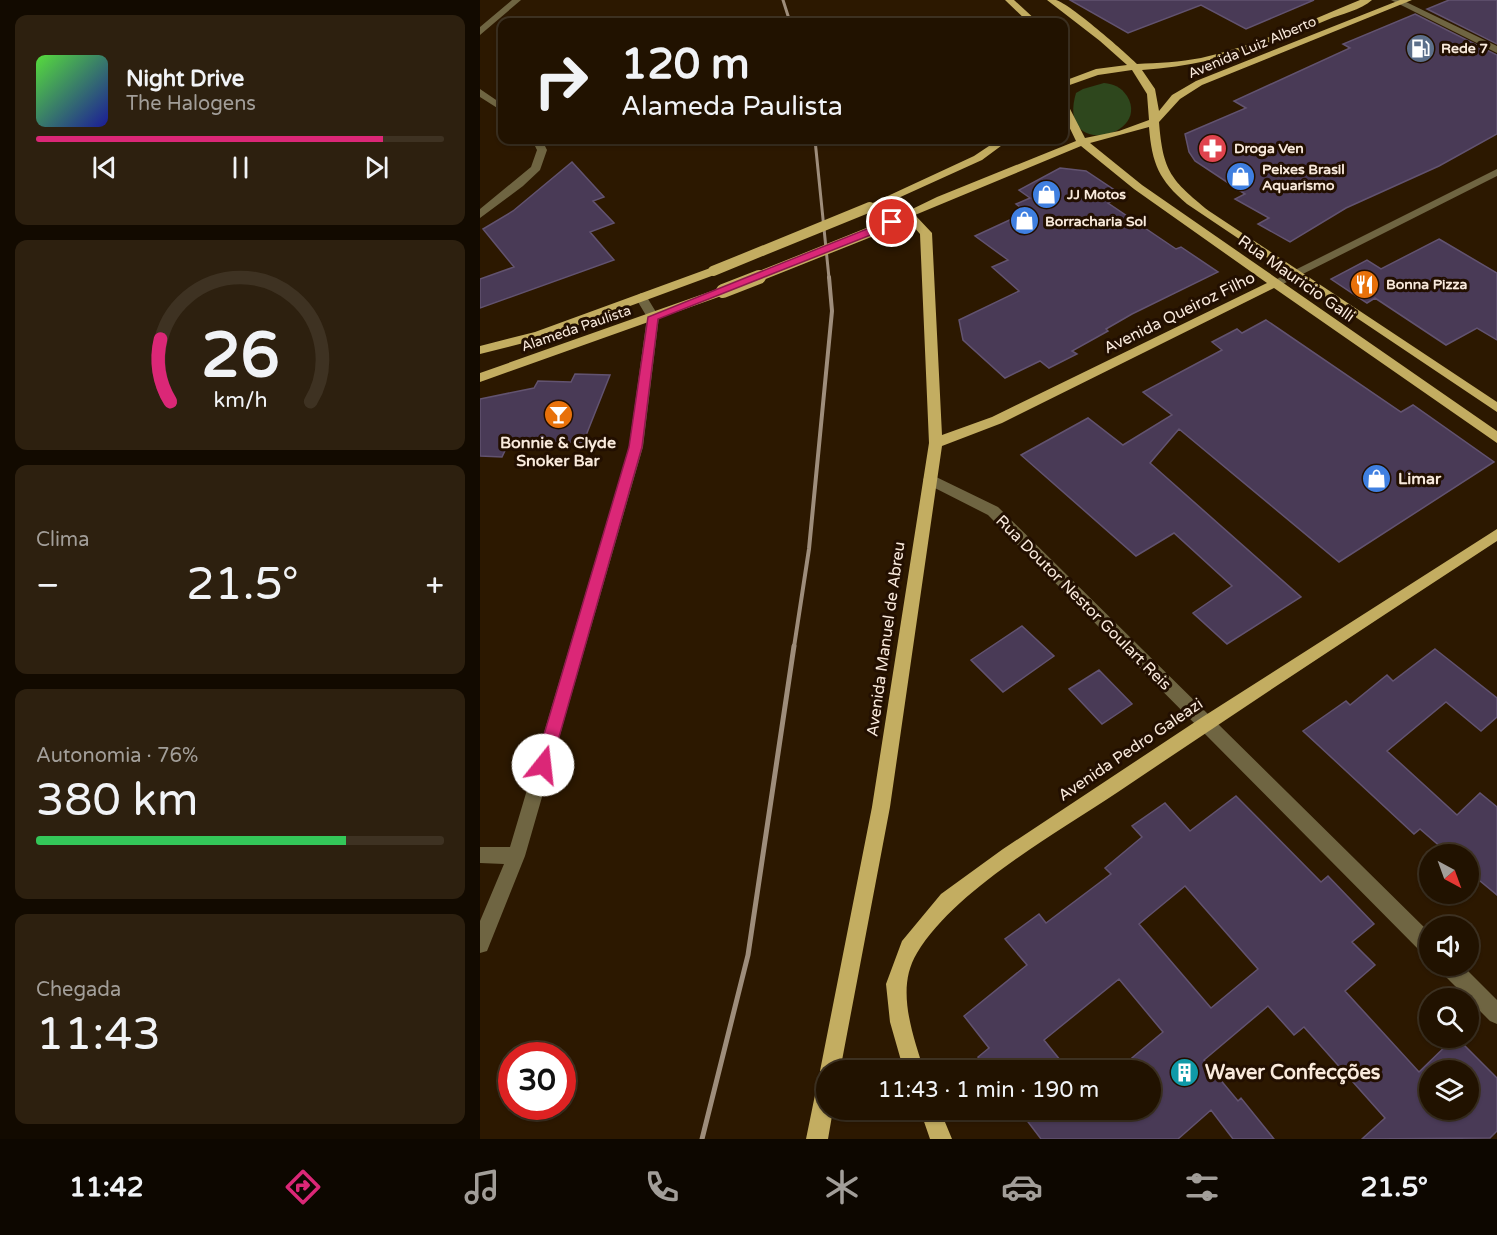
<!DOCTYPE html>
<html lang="pt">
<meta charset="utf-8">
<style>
:root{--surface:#211200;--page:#2d200f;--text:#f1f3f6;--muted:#a29e99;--line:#3e3222;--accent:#db2777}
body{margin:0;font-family:"Varela Round",sans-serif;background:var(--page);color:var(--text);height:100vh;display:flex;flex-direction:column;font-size:22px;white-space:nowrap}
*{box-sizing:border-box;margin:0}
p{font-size:20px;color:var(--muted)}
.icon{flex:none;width:33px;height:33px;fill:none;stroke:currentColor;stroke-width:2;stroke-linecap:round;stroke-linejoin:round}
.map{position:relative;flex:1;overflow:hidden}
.side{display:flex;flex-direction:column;gap:15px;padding:15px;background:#120a00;width:480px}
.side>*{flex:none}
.guide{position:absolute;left:18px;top:18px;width:570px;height:126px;border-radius:12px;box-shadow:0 2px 4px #0004,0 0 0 2px var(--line);background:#211200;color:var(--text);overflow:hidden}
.needle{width:39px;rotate:139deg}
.buttons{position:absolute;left:939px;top:844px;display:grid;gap:12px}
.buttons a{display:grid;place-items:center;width:60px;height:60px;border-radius:50%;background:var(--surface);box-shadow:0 2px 4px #0004,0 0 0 2px var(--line);font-size:30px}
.speed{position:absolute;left:18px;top:1042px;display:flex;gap:12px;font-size:30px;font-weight:700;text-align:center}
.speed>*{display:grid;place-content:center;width:78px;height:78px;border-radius:50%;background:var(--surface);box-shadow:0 2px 4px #0004,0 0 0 2px var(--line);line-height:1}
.speed .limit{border:9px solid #d22;background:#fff;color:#111}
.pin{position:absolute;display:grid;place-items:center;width:51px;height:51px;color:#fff;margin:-26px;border:3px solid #fff;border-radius:50%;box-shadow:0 2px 6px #0007}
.me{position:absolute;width:66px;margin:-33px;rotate:16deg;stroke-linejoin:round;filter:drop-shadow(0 0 4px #0008)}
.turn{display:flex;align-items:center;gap:21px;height:126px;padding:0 24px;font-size:27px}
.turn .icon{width:78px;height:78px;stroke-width:2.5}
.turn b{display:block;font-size:42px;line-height:51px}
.big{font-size:45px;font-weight:600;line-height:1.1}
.side .widget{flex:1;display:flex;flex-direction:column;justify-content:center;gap:9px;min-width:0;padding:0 21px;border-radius:12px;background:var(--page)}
.side .dial{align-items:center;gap:0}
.dial svg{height:156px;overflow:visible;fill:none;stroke:var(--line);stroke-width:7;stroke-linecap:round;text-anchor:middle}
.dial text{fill:var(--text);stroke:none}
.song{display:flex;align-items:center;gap:18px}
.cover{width:72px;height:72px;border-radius:9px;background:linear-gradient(135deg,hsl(110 70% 55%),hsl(240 70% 35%))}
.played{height:6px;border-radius:3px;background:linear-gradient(90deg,var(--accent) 85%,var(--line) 85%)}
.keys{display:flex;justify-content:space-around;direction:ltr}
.heat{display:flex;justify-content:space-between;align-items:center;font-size:33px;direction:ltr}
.charge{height:9px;border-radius:4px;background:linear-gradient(90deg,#34c759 76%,var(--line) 0)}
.trip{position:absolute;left:336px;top:1060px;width:345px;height:60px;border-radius:30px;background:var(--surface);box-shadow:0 2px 4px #0004,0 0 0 2px var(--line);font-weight:600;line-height:60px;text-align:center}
.tab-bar{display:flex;height:96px;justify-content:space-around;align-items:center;background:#0d0700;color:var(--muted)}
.tab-bar .icon{width:42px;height:42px}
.tab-bar .on{color:var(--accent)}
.tab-bar b{font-size:27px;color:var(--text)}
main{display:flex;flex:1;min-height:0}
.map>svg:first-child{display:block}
.green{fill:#2e471d}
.building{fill:#493a56;stroke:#625370;stroke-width:1.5;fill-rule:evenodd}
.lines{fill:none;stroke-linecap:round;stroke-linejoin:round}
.minor{fill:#6f6542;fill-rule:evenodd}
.major{fill:#c3ad61;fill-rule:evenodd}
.rail-far2{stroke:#9e8d7b;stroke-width:3}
.rail-far1{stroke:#9e8d7b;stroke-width:4}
.rail{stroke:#9e8d7b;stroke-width:5}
.major-bridge-far1{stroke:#c3ad61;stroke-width:10}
.major-bridge{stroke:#c3ad61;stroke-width:14}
.route{fill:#db2777;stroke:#8e194d;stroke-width:1.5}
.labels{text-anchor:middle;stroke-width:6;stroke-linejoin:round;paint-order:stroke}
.far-street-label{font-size:14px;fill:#f9eadc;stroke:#220f00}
.far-poi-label{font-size:14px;font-weight:bold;fill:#f9eadc;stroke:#220f00;text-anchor:start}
.street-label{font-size:16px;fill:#f9eadc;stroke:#220f00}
.poi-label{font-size:16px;font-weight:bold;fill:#f9eadc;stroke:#220f00}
.near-poi-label{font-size:20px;font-weight:bold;fill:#f9eadc;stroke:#220f00;text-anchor:start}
</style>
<main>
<section class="side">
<div class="widget">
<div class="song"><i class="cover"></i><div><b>Night Drive</b><p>The Halogens</p></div></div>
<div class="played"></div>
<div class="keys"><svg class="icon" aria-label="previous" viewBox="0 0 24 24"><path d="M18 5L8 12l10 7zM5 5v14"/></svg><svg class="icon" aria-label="pause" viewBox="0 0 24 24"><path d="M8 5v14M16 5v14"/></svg><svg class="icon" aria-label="next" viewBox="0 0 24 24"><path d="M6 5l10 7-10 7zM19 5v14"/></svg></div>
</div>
<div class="widget dial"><svg viewBox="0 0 100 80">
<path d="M14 69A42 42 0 1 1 86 69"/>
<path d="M14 69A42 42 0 0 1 9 37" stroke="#db2777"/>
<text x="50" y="56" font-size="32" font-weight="700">26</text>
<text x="50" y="72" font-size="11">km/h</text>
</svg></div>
<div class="widget"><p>Clima</p>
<div class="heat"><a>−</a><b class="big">21.5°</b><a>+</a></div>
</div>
<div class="widget"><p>Autonomia · 76%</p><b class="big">380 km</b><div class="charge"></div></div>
<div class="widget"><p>Chegada</p><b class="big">11:43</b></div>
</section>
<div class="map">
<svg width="1017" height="1139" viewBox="0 0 1017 1139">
<rect width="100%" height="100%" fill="#2c1800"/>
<path class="green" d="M624,83C634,84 641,87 647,96C672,137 576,160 596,93L603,89Z"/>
<path class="building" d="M590,0H834L766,29L721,5L648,33Z
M969,0H1017V44L947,9Z
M935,14L1017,55V134L959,166L866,208L810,242L778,224L789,218L755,199L765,194L715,161L709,152L705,134L766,108L754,101L870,48L863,44Z
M92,162L124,197L113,201L134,223L110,232L134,260L0,308V279L34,267L3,229L33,211Z
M580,168L606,171L642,195L628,203L696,249L701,247L738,272L652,314L626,329L628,331L592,351L597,354L569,368L560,361L525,378L483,340L479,320L539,291L512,267L528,260L495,236L547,212L536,204L550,198L539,190Z
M959,239L1017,273V340L997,328L966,345L895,298L887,303L851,279L887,260L901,269Z
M786,320L921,412L933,405L1014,462L859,562L699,429L670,463L821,597L747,644L713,613L752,586L694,533L656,556L541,455L608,418L643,445L692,415L663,392L742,350L732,342L757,329L762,333Z
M95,374L130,375L103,443L30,440L22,457L0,456V399L54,388L58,381L91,382Z
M542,626L574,656L523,692L491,660Z
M955,649L1017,698V717L1001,731L966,702L907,751L977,815L1000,793L1017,807V895L988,871V855H970L940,829L934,834L823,731L866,701L870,705L907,675L913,681Z
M619,670L652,704L622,724L589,689Z
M756,796L841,882L848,876L894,924L872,942L895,965L865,991L939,1072L974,1038H977L1017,1078V1131L1010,1138L882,1139L905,1118L824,1027L814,1035L788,1006L724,1060L758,1101L761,1098L794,1139H753L731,1110L698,1139H561L539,1110H670V1071H632L639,1065L641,1067L683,1032L639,979L564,1040L589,1071H509L498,1057L509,1048L484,1016L547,965L525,939L559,914L566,923L631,874L625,868L662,837L652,826L685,803L710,831ZM705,886L778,969L731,1008L659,924ZM950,1071H988V1110H950Z"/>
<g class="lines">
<path class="minor" d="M32,0H41L0,35V27Z
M911,0H922L1017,46V53Z
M0,89L22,104V111L0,97Z
M52,140H62L67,150L60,170L43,186L0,218V209L51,167L57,150Z
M1017,169V176L799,286H791L789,283Z
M161,293L165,294L179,317L163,447L45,856L7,951L0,953V921L24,864L0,863V847H30L149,447L167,317L155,297Z
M450,474L518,507L950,933V956L943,954L508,515L445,483L443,479Z
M959,966H983L1017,1000V1024L1010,1021L962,973Z"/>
<path class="major" d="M525,0H534L558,22H548Z
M567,0C570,0 573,0 576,0C590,4 645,52 657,64C678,63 700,62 721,58C776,46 828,21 880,0H892C881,10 861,14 847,20C786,46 728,66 662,70L675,89L679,111L692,95L716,81L920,0H932L722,85L700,99L679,122C683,172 691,180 729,211L1017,402V412L707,204C679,180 672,164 669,127L610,143L662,185L1017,431V443L794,288L522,423L462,446L410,807L360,1071H346V1080L343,1078L340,1071L392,807L449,443L440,234L427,219L399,232L395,233L389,230L457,197L596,141L584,116V104L589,107L605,138L639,131L669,120L667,94L652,70L618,75L584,87V81L616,69L647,65L620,41ZM601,146L654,189L787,283L512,417L462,435L452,233L435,215Z
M518,140H529L502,160L394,209H386L384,207L494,156Z
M233,267L239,271L237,274L63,338L0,354V346L55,332Z
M243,287L249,291L247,294L0,382V373Z
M1017,529V541C890,624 764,707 638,792C575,834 476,889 437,953C415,989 433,1034 444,1071H424L410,1022L406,984L422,941L461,894L523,849L721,718Z
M346,1080V1110H353L348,1139H326L336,1090L339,1083Z
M440,1110H460L472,1139H450Z"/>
<path class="rail-far2" d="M303,0L310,22
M335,140L349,278"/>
<path class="rail-far1" d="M314,647L329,549L352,311L349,277"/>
<path class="rail" d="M222,1139L268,955L314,646"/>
<path class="major-bridge-far1" d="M233,271L390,207
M275,278L395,230"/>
<path class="major-bridge" d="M243,291L279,277"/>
</g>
<path class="route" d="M412,219L416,220V225L178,319L162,447L71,765L68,770L63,772L57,770L55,765L149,447L168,317Z"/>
<defs>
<symbol id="fuel-disc" viewBox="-11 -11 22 22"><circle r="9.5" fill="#5c6f8a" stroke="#220f00"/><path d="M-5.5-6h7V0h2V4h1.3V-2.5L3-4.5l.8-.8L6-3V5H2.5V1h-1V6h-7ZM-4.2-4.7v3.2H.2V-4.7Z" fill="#fff"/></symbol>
<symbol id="pharmacy-disc" viewBox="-11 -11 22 22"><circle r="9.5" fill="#e0444e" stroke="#220f00"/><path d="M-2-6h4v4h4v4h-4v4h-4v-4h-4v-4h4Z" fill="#fff"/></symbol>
<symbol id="shop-disc" viewBox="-11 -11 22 22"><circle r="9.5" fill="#3f7fe0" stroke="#220f00"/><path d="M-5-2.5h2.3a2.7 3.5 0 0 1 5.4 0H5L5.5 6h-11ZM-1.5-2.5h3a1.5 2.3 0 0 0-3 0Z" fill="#fff"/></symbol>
<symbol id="restaurant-disc" viewBox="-11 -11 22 22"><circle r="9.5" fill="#e8710a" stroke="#220f00"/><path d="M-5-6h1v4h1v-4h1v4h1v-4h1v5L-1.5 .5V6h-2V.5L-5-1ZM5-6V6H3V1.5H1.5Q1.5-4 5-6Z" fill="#fff"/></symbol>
<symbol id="bar-disc" viewBox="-11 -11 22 22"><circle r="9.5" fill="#e8710a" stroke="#220f00"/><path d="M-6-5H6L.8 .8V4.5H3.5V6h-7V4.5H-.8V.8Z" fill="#fff"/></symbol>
<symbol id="building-disc" viewBox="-11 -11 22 22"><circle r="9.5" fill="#0f9aa8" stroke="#220f00"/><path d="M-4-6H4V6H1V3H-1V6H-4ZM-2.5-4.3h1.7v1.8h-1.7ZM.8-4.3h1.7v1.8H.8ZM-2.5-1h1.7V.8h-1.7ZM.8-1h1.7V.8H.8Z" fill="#fff"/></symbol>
</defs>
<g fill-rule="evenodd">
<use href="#fuel-disc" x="924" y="32" width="33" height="33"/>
<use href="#pharmacy-disc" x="716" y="132" width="33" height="33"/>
<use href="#shop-disc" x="744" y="160" width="33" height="33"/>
<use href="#shop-disc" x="550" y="178" width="33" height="33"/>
<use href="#shop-disc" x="528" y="204" width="33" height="33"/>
<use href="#restaurant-disc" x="868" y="268" width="33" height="33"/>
<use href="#bar-disc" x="62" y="398" width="33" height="33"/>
<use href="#shop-disc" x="880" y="462" width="33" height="33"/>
<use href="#building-disc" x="688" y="1056" width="33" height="33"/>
</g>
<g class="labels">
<g class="far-street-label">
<text transform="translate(772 47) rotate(-23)" y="5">Avenida Luiz Alberto</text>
<text transform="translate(96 328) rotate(-19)" y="5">Alameda Paulista</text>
</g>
<g class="far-poi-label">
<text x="961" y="53">Rede 7</text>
<text x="754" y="153">Droga Ven</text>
<text x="782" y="174">Peixes Brasil<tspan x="782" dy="16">Aquarismo</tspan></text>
<text x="587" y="199">JJ Motos</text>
<text x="565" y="226">Borracharia Sol</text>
<text x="906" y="289">Bonna Pizza</text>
</g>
<g class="street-label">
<text transform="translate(817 278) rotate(35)" y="6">Rua Mauricio Galli</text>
<text transform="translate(699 312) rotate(-26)" y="6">Avenida Queiroz Filho</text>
<text transform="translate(604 602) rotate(45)" y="6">Rua Doutor Nestor Goulart Reis</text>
<text transform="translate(405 639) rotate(-82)" y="6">Avenida Manuel de Abreu</text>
<text transform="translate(650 749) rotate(-34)" y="6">Avenida Pedro Galeazi</text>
</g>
<g class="poi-label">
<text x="78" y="448">Bonnie &amp; Clyde<tspan x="78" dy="18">Snoker Bar</tspan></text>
<text x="918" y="484" text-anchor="start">Limar</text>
</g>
<g class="near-poi-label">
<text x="725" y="1079">Waver Confecções</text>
</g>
</g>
</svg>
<div class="buttons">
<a><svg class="needle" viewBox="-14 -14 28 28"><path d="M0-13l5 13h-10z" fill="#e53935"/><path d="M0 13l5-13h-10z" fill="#a29e99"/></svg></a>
<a><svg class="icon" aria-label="sound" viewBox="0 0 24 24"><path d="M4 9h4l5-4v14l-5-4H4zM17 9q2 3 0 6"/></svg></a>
<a><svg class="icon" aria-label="search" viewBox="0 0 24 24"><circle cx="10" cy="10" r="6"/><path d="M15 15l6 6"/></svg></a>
<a><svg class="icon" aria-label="layers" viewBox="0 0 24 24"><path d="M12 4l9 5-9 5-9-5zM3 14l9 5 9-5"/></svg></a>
</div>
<div class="speed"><div class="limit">30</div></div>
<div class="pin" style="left:412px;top:222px;background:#d93025"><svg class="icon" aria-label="arrive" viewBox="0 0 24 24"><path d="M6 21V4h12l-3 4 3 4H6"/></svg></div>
<svg class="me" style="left:63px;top:765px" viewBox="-20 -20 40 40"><circle r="19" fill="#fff"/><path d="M0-13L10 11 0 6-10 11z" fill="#db2777"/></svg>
<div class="trip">11:43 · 1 min · 190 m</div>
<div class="guide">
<div class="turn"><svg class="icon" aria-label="right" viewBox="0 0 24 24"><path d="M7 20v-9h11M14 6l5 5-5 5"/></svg><div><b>120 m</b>Alameda Paulista</div></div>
</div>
</div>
</main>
<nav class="tab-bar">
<b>11:42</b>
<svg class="icon on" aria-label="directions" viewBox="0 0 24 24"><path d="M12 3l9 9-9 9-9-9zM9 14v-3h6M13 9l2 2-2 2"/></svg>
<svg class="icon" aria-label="music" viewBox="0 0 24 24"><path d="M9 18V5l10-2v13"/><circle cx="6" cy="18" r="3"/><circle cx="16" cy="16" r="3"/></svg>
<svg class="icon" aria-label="phone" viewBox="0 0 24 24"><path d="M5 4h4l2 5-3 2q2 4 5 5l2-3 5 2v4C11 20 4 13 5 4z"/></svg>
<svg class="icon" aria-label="climate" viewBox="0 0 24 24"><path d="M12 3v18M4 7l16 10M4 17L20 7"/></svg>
<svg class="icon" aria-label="car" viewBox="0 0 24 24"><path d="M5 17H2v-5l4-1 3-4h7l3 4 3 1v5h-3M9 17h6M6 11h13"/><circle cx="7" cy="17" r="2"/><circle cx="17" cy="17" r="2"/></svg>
<svg class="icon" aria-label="filters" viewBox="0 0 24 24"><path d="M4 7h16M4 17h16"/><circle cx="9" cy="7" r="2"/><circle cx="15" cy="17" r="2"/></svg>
<b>21.5°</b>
</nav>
